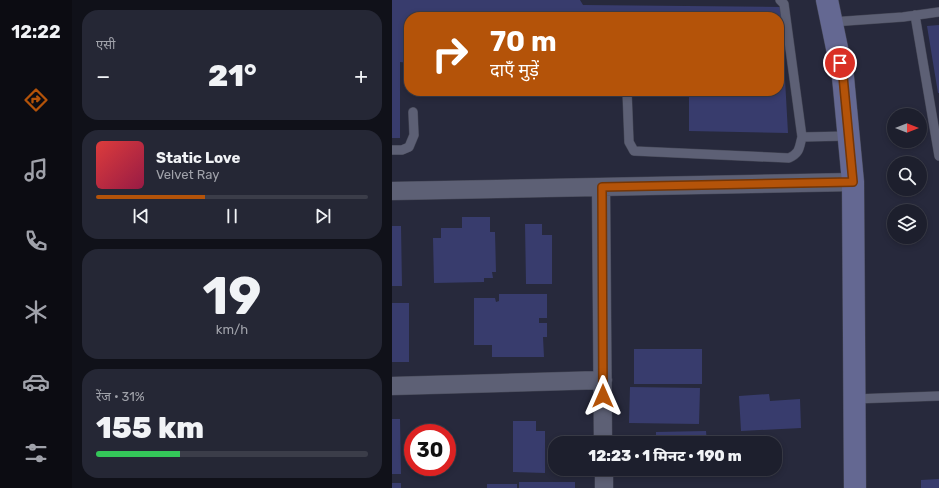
<!DOCTYPE html>
<html lang="hi">
<meta charset="utf-8">
<style>
:root{--surface:#1d1f2d;--page:#252735;--text:#f1f3f6;--muted:#a0a2aa;--line:#3b3d49;--accent:#b45309}
body{margin:0;font-family:Rubik,"Noto Sans Devanagari",sans-serif;background:var(--page);color:var(--text);height:100vh;display:flex;flex-direction:column;font-size:15px;white-space:nowrap}
*{box-sizing:border-box;margin:0}
p{font-size:13px;color:var(--muted)}
.icon{flex:none;width:22px;height:22px;fill:none;stroke:currentColor;stroke-width:2;stroke-linecap:round;stroke-linejoin:round}
.map{position:relative;flex:1;overflow:hidden}
.drawer{display:flex;flex-direction:column;gap:10px;padding:10px;background:#101119;width:320px}
.drawer>*{flex:none}
.top-card{position:absolute;left:12px;top:12px;width:380px;height:84px;border-radius:16px;box-shadow:0 2px 6px #0003,0 0 0 1px var(--line);background:#b45309;color:#fff;overflow:hidden}
.needle{width:26px;rotate:90deg}
.fabs{position:absolute;left:495px;top:108px;display:grid;gap:8px}
.fabs a{display:grid;place-items:center;width:40px;height:40px;border-radius:50%;background:var(--surface);box-shadow:0 2px 6px #0003,0 0 0 1px var(--line);font-size:20px}
.speed{position:absolute;left:12px;top:424px;display:flex;gap:8px;font-size:20px;font-weight:700;text-align:center}
.speed>*{display:grid;place-content:center;width:52px;height:52px;border-radius:50%;background:var(--surface);box-shadow:0 2px 6px #0003,0 0 0 1px var(--line);line-height:1}
.speed .limit{border:6px solid #d22;background:#fff;color:#111}
.pin{position:absolute;display:grid;place-items:center;width:34px;height:34px;color:#fff;margin:-17px;border:2px solid #fff;border-radius:50%;box-shadow:0 1px 4px #0007}
.me{position:absolute;width:44px;margin:-22px;rotate:0deg;stroke-linejoin:round;filter:drop-shadow(0 0 3px #0008)}
.turn{display:flex;align-items:center;gap:14px;height:84px;padding:0 20px;font-size:18px}
.turn .icon{width:52px;height:52px;stroke-width:2.5}
.turn b{display:block;font-size:28px;line-height:34px}
.big{font-size:30px;font-weight:800;line-height:1.1}
.drawer .tile{flex:1;display:flex;flex-direction:column;justify-content:center;gap:6px;min-width:0;padding:0 14px;border-radius:16px;background:var(--page)}
.drawer .dial{align-items:center;gap:0}
.dial b{font-size:52px;line-height:1}
.song{display:flex;align-items:center;gap:12px}
.cover{width:48px;height:48px;border-radius:6px;background:linear-gradient(135deg,hsl(0 70% 55%),hsl(340 70% 35%))}
.played{height:4px;border-radius:2px;background:linear-gradient(90deg,var(--accent) 40%,var(--line) 40%)}
.keys{display:flex;justify-content:space-around;direction:ltr}
.heat{display:flex;justify-content:space-between;align-items:center;font-size:22px;direction:ltr}
.charge{height:6px;border-radius:3px;background:linear-gradient(90deg,#34c759 31%,var(--line) 0)}
.trip{position:absolute;left:156px;top:436px;width:234px;height:40px;border-radius:16px;background:var(--surface);box-shadow:0 2px 6px #0003,0 0 0 1px var(--line);font-weight:800;line-height:40px;text-align:center}
main{display:flex;flex:1;min-height:0}
.tabs{display:flex;flex-direction:column;width:72px;justify-content:space-around;align-items:center;background:#0c0c12;color:var(--muted)}
.tabs .icon{width:28px;height:28px}
.tabs .current{color:var(--accent)}
.tabs b{font-size:18px;color:var(--text)}
.map>svg:first-child{display:block}
.building{fill:#383c6d}
.lines{fill:none;stroke-linecap:round;stroke-linejoin:round}
.lane-casing{stroke:#454756;stroke-width:10}
.street-casing{stroke:#454756;stroke-width:19}
.secondary-casing{stroke:#454756;stroke-width:23}
.lane{stroke:#5d6075;stroke-width:9}
.street{stroke:#5d6075;stroke-width:18}
.secondary{stroke:#646892;stroke-width:22}
.route-casing{stroke:#753606;stroke-width:10}
.route{stroke:#b45309;stroke-width:7}
</style>
<main>
<nav class="tabs">
<b>12:22</b>
<svg class="icon current" aria-label="directions" viewBox="0 0 24 24"><path d="M12 3l9 9-9 9-9-9zM9 14v-3h6M13 9l2 2-2 2"/></svg>
<svg class="icon" aria-label="music" viewBox="0 0 24 24"><path d="M9 18V5l10-2v13"/><circle cx="6" cy="18" r="3"/><circle cx="16" cy="16" r="3"/></svg>
<svg class="icon" aria-label="phone" viewBox="0 0 24 24"><path d="M5 4h4l2 5-3 2q2 4 5 5l2-3 5 2v4C11 20 4 13 5 4z"/></svg>
<svg class="icon" aria-label="climate" viewBox="0 0 24 24"><path d="M12 3v18M4 7l16 10M4 17L20 7"/></svg>
<svg class="icon" aria-label="car" viewBox="0 0 24 24"><path d="M5 17H2v-5l4-1 3-4h7l3 4 3 1v5h-3M9 17h6M6 11h13"/><circle cx="7" cy="17" r="2"/><circle cx="17" cy="17" r="2"/></svg>
<svg class="icon" aria-label="filters" viewBox="0 0 24 24"><path d="M4 7h16M4 17h16"/><circle cx="9" cy="7" r="2"/><circle cx="15" cy="17" r="2"/></svg>
</nav>
<section class="drawer">
<div class="tile"><p>एसी</p>
<div class="heat"><a>−</a><b class="big">21°</b><a>+</a></div>
</div>
<div class="tile">
<div class="song"><i class="cover"></i><div><b>Static Love</b><p>Velvet Ray</p></div></div>
<div class="played"></div>
<div class="keys"><svg class="icon" aria-label="previous" viewBox="0 0 24 24"><path d="M18 5L8 12l10 7zM5 5v14"/></svg><svg class="icon" aria-label="pause" viewBox="0 0 24 24"><path d="M8 5v14M16 5v14"/></svg><svg class="icon" aria-label="next" viewBox="0 0 24 24"><path d="M6 5l10 7-10 7zM19 5v14"/></svg></div>
</div>
<div class="tile dial"><b>19</b><p>km/h</p></div>
<div class="tile"><p>रेंज · 31%</p><b class="big">155 km</b><div class="charge"></div></div>
</section>
<div class="map">
<svg width="547" height="488" viewBox="0 0 547 488">
<rect width="100%" height="100%" fill="#27293c"/>
<path class="building" d="M0,0H188L191,5L389,7L396,133L297,131V91H387V17H17V63L8,62V138H0Z
M547,25V93H546L535,26Z
M70,217H98V232H103L104,272H100L101,278H92V282L42,283L41,238H49V228H70Z
M133,224H150V235H160V284H134Z
M0,226H9L10,286H0Z
M107,294H155V318H147V323H155V337H151L152,357H100V345H82V298H103L104,302L107,301Z
M0,303H17V362H0Z
M242,349H310V384H242Z
M238,387L308,388L307,424L237,423Z
M377,394L378,401L408,399L409,428L349,431L347,396Z
M0,419H8L9,474H0Z
M121,421H144V431H153V473L121,472Z
M314,431L315,443H243V436L264,435V432Z
M547,479V488H529V480Z
M127,482H183V488H127Z
M0,483H9V488H0Z
M95,484H125V488H95Z"/>
<g class="lines">
<defs>
<path id="lane" d="M523,15L547,156
M440,22L511,17L547,12
M235,91L237,142L242,151L397,158C408,153 407,148 410,137L392,4L388,0
M410,137L456,136
M0,150H10L17,147L22,135L21,112
M462,399L547,396"/>
<path id="street" d="M209,187L211,443
M0,191L461,182
M0,386L211,380
M212,469V488"/>
<path id="secondary" d="M435,0L451,77L461,182L463,488"/>
</defs>
<use href="#lane" class="lane-casing"/>
<use href="#street" class="street-casing"/>
<use href="#secondary" class="secondary-casing"/>
<use href="#lane" class="lane"/>
<use href="#street" class="street"/>
<use href="#secondary" class="secondary"/>
</g>
<g class="lines">
<defs>
<path id="route" d="M211,396L210,187L461,182L451,76L448,63"/>
</defs>
<use href="#route" class="route-casing"/>
<use href="#route" class="route"/>
</g>
</svg>
<div class="fabs">
<a><svg class="needle" viewBox="-14 -14 28 28"><path d="M0-13l5 13h-10z" fill="#e53935"/><path d="M0 13l5-13h-10z" fill="#a0a2aa"/></svg></a>
<a><svg class="icon" aria-label="search" viewBox="0 0 24 24"><circle cx="10" cy="10" r="6"/><path d="M15 15l6 6"/></svg></a>
<a><svg class="icon" aria-label="layers" viewBox="0 0 24 24"><path d="M12 4l9 5-9 5-9-5zM3 14l9 5 9-5"/></svg></a>
</div>
<div class="speed"><div class="limit">30</div></div>
<div class="pin" style="left:448px;top:63px;background:#d93025"><svg class="icon" aria-label="arrive" viewBox="0 0 24 24"><path d="M6 21V4h12l-3 4 3 4H6"/></svg></div>
<svg class="me" style="left:211px;top:396px" viewBox="-20 -20 40 40"><path d="M0-17L14 15 0 8-14 15z" fill="#b45309" stroke="#fff" stroke-width="4"/></svg>
<div class="trip">12:23 · 1 मिनट · 190 m</div>
<div class="top-card">
<div class="turn"><svg class="icon" aria-label="right" viewBox="0 0 24 24"><path d="M7 20v-9h11M14 6l5 5-5 5"/></svg><div><b>70 m</b>दाएँ मुड़ें</div></div>
</div>
</div>
</main>
